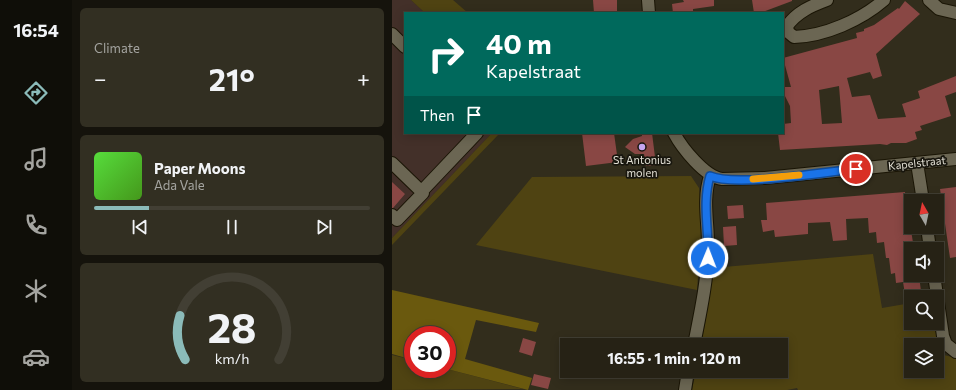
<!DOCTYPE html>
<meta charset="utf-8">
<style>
:root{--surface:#262215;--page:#322f22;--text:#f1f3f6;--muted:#a4a4a0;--line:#423f34;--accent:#8bbbb9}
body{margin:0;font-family:Commissioner,sans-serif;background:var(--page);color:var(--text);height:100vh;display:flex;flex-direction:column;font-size:15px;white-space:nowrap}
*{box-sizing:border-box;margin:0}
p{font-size:13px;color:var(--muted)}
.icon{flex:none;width:22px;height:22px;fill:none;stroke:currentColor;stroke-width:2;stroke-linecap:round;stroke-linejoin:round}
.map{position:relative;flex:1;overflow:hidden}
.sheet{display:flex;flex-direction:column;gap:8px;padding:8px;background:#15130c;width:320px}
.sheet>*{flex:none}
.top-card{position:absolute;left:12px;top:12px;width:380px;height:122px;border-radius:0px;box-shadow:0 2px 10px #0003,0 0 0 1px var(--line);background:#00695c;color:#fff;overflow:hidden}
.needle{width:26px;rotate:351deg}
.fabs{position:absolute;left:512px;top:194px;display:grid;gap:8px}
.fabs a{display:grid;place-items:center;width:40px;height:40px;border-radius:0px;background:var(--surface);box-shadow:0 2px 10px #0003,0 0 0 1px var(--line);font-size:20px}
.speed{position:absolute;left:12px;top:326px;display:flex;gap:8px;font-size:20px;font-weight:700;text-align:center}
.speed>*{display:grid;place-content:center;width:52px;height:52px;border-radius:50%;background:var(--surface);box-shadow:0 2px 10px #0003,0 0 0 1px var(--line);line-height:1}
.speed .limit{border:6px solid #d22;background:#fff;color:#111}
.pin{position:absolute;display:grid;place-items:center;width:34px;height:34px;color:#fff;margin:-17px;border:2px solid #fff;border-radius:50%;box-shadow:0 1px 4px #0007}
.me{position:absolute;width:44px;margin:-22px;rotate:1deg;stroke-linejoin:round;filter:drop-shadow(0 0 3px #0008)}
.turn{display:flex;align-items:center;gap:14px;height:84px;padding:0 16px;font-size:18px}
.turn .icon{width:52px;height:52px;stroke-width:2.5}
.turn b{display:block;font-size:28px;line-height:34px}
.then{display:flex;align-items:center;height:38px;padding:0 16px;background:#0003;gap:8px;font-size:15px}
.big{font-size:30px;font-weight:700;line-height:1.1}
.sheet .card{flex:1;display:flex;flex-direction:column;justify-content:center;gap:6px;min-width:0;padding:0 14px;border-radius:6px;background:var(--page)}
.sheet .dial{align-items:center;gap:0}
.dial svg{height:104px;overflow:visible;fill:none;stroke:var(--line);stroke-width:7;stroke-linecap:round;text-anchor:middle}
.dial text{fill:var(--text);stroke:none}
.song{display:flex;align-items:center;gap:12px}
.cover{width:48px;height:48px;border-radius:6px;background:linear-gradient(135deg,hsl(110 70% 55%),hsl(100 70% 35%))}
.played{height:4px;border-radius:2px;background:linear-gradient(90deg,var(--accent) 20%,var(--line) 20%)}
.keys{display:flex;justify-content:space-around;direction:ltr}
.heat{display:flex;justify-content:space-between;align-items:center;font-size:22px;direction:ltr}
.trip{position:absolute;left:168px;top:338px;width:228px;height:40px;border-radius:0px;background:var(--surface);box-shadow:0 2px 10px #0003,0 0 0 1px var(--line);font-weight:700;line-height:40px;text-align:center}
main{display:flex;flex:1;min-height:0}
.dock{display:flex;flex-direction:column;width:72px;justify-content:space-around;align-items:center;background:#0f0e08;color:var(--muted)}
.dock .icon{width:28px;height:28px}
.dock .active{color:var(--accent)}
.dock b{font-size:18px;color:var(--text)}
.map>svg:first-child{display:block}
.industrial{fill:#433029}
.green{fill:#4f4312;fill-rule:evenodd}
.forest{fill:#6a590e}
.building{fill:#894744;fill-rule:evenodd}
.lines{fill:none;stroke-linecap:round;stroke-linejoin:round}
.minor-casing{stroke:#1a1505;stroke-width:14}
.minor{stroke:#6b6653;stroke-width:12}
.route-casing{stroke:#114b97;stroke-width:10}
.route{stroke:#1a73e8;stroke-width:7}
.slow{stroke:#f59e0b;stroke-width:7}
.poi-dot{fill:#c6a6f0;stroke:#18160e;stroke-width:1.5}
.labels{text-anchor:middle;stroke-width:3.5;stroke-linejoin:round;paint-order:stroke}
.poi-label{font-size:11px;fill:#e2dfd4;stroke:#18160e}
.street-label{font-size:11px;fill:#e2dfd4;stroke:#18160e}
</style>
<main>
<nav class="dock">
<b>16:54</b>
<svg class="icon active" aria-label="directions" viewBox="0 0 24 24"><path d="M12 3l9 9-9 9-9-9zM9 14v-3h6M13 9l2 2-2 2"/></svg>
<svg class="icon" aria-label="music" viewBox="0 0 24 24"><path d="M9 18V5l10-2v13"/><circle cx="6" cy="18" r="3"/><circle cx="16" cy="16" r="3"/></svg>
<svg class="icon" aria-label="phone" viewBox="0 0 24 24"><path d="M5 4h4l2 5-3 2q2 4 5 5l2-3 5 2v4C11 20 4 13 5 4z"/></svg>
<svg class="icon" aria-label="climate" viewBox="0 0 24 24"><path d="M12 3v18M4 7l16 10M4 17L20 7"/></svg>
<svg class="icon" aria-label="car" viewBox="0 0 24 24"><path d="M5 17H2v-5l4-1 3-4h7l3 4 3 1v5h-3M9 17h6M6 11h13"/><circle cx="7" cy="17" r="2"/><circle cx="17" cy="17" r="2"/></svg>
</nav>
<section class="sheet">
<div class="card"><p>Climate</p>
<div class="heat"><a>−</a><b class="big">21°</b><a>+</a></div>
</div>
<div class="card">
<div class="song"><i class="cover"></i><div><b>Paper Moons</b><p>Ada Vale</p></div></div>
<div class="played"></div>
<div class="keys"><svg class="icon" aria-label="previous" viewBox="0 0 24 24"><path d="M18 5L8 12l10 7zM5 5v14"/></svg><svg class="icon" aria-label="pause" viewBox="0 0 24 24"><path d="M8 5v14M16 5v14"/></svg><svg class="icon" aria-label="next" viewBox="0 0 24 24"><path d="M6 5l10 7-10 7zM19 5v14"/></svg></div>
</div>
<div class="card dial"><svg viewBox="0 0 100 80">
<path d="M14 69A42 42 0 1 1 86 69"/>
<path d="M14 69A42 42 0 0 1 10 35" stroke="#8bbbb9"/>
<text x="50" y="56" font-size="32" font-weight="700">28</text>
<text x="50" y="72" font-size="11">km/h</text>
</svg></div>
</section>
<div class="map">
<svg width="564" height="390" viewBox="0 0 564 390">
<rect width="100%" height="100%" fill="#322d1c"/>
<path class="industrial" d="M0,0H19L33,13H13V133H100L0,238Z"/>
<path class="green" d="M19,0H61L76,13H33Z
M100,133H129L107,134L0,245V238Z
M299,176L307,188L310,221L305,290L84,245L140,177Z
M481,254L490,308L519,303V323H543L548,354L564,358V390H406L405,388L395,390H300L304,371H389V345H309L315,313L320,268ZM519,345H545V371H519Z
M0,355L21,360V369H55L131,389L0,390Z"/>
<path class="forest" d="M0,290L147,323L144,332L84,320L73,359L140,378L136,390L55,369V335H21V360L0,354Z"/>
<path class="building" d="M201,0H225V13H202Z
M291,0H322V6L301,9V13H281L280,4L292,2Z
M360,0H400V1L368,13H362Z
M513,1L528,14L484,54L490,76L481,79L478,72L455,78L460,97L478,95L486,119L514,117L510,104L528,98L526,91L564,76V92L553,96L559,116L528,126L530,130L523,132L525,139L514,143H499L495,145L488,144L388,150L386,133H391V124L399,123L398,106L391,92V87H399L391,58L465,38L464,33L472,31V29L482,25L506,8L507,9ZM447,86L450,123L430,124L427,90Z
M190,133H222L226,162L194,166Z
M250,133H260L264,165L254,166L252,154H243L233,147L241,139L250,136Z
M0,182L13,194L1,208H0Z
M564,187V257L558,258L548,189Z
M513,192L514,207H519V230L522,249H519V275L527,276L529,291L513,294L511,282L504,283L503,273L499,274L497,258H494L492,242L485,243L484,232L477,233L476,218L454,219L455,240L441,241L438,222L416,223V234L383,237L382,230L371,232L369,220H375L374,203Z
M351,205L352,218L336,219L335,206Z
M344,226L345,245L332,246L331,227Z
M131,338L144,342L140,356L127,352Z
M142,374L159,378L156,389L139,385Z"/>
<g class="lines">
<defs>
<path id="minor" d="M256,0L257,13
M435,0C419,6 405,12 395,26L396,32L402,37C433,36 469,20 492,0
M537,0L547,9L564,13
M0,34L13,47
M282,133C290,148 313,177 330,179L373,178L564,159
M0,163L31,193L5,220L0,215
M525,163L531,201
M29,192L85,133
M535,227L538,249
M542,275L551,336L554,344L564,352
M302,345C308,314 315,283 316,251C317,225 310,201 318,176
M293,390L296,371"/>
</defs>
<use href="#minor" class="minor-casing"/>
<use href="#minor" class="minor"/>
</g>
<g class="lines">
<defs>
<path id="route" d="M316,258C317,230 310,203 318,176C343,187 434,172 464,169"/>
</defs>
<use href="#route" class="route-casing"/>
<use href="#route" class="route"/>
<path class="slow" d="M361,179L407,175"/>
</g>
<circle class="poi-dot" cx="250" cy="147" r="4"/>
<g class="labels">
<g class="poi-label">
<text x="250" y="164">St Antonius<tspan x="250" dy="13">molen</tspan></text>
</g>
<g class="street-label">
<text transform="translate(525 163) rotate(-6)" y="4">Kapelstraat</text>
</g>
</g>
</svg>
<div class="fabs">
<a><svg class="needle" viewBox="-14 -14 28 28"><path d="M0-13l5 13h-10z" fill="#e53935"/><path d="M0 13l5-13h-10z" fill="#a4a4a0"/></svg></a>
<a><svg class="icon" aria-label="sound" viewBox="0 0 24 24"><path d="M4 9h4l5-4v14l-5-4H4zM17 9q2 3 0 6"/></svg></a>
<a><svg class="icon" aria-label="search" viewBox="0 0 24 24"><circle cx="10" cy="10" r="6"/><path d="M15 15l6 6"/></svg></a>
<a><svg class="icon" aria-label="layers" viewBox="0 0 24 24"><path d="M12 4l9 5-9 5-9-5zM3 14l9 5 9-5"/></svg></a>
</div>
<div class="speed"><div class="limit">30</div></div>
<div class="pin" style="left:464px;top:169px;background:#d93025"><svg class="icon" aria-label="arrive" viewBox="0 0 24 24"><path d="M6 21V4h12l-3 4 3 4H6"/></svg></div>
<svg class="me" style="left:316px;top:258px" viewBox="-20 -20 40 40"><circle r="17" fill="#1a73e8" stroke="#fff" stroke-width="3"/><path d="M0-11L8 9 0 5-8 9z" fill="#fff"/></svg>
<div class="trip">16:55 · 1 min · 120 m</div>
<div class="top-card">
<div class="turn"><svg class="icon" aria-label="right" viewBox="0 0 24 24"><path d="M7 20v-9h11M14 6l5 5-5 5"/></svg><div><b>40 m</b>Kapelstraat</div></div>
<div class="then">Then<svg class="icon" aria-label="arrive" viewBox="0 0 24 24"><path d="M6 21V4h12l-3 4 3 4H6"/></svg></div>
</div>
</div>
</main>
